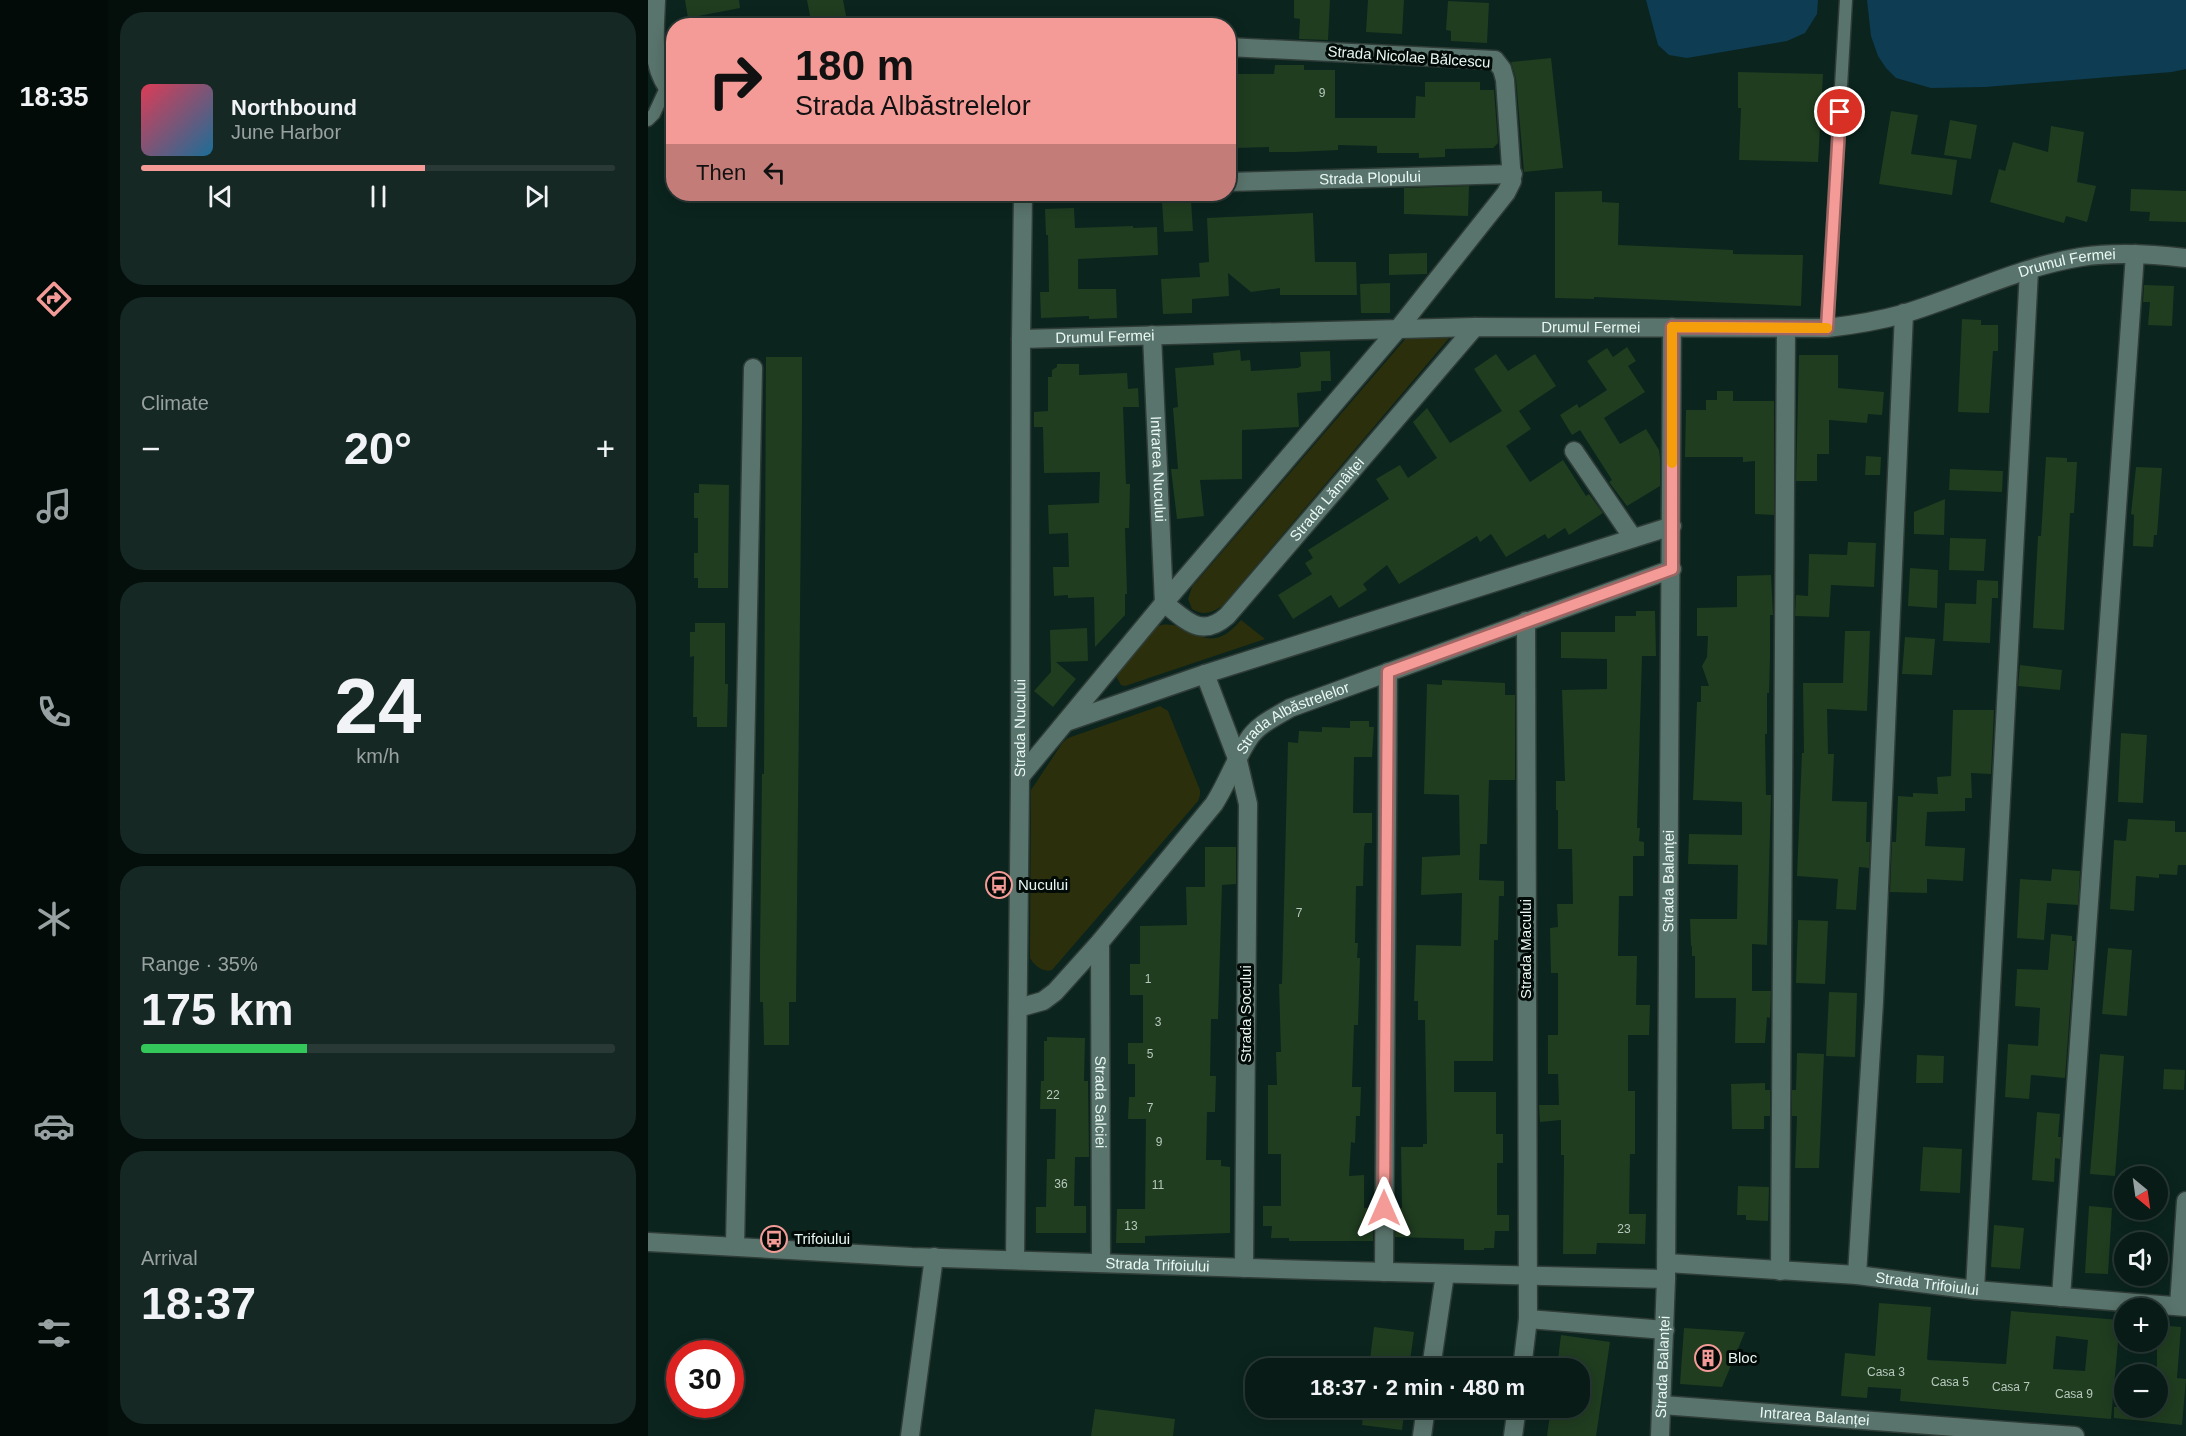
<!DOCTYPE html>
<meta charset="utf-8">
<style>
:root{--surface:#081b16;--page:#162823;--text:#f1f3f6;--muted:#98a1a1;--line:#293935;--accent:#f59b97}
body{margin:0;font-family:Helvetica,sans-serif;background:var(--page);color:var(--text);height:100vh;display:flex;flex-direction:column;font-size:22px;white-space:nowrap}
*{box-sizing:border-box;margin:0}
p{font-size:20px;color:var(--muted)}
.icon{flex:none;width:33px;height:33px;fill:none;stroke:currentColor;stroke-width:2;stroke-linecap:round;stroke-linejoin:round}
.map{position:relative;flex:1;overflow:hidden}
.side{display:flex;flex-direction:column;gap:12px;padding:12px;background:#040f0c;width:540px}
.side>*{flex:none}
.guide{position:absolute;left:18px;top:18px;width:570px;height:183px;border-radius:24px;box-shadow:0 3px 15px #0003,0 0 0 2px var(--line);background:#f59b97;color:#111;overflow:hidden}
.needle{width:39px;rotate:151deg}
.tools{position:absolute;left:1466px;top:1166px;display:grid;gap:12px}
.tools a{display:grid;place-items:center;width:54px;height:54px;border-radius:50%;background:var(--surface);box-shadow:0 3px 15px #0003,0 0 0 2px var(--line);font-size:30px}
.speed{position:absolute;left:18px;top:1340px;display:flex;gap:12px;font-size:30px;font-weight:700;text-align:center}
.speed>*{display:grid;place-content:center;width:78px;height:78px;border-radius:50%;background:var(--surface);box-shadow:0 3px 15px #0003,0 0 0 2px var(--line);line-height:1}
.speed .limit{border:9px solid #d22;background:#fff;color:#111}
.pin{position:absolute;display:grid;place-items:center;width:51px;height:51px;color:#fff;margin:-26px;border:3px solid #fff;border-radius:50%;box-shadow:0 2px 6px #0007}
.me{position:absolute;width:66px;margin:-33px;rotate:0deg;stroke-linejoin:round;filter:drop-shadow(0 0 4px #0008)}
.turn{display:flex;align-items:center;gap:21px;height:126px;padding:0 30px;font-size:27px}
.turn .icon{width:78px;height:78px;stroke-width:2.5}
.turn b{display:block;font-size:42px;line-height:51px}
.then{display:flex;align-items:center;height:57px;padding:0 30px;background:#0003;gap:12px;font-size:22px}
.big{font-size:45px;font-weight:700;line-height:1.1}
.side .widget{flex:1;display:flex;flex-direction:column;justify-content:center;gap:9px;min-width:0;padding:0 21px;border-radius:24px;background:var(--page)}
.side .dial{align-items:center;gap:0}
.dial b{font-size:78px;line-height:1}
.song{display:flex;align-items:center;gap:18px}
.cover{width:72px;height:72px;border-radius:9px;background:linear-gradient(135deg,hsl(350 70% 55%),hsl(200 70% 35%))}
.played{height:6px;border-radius:3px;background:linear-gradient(90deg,var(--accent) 60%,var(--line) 60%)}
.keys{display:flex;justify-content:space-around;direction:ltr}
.heat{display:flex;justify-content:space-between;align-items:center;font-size:33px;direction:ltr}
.charge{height:9px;border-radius:4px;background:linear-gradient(90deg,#34c759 35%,var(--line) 0)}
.trip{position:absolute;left:597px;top:1358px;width:345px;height:60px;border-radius:24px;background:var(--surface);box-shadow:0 3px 15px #0003,0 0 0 2px var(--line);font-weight:700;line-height:60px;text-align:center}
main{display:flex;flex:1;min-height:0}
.tabs{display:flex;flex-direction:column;width:108px;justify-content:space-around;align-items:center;background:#030b09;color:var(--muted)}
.tabs .icon{width:42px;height:42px}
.tabs .on{color:var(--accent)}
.tabs b{font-size:27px;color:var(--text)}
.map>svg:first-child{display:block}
.green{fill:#2c2f0c}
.water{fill:#0e3c52}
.building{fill:#203d20;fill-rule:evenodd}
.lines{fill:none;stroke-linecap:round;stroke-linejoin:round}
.lane-casing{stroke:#2f3c37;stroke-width:15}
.street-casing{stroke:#2f3c37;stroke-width:21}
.lane{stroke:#59746c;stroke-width:12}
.street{stroke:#59746c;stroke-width:18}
.route-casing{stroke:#9f6562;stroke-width:15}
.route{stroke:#f59b97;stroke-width:10}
.slow{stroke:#f59e0b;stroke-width:10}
.labels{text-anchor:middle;stroke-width:6;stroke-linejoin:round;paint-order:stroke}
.number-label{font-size:12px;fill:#b7c9be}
.street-label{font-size:15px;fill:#e9f8f3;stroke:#030b08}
.poi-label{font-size:15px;fill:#e9f8f3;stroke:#030b08;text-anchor:start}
</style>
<main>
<nav class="tabs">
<b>18:35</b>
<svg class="icon on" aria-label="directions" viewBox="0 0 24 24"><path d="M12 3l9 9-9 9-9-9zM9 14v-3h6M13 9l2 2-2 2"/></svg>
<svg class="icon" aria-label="music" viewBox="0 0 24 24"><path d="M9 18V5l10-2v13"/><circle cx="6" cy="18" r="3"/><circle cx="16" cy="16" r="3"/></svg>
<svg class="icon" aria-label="phone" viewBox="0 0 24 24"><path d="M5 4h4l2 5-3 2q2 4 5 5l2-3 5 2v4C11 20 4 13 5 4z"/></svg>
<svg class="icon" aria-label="climate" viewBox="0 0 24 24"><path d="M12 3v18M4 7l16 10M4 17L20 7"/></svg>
<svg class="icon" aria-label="car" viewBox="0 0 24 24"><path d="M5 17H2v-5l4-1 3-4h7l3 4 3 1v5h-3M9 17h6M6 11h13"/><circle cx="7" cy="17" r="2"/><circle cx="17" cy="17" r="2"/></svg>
<svg class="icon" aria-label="filters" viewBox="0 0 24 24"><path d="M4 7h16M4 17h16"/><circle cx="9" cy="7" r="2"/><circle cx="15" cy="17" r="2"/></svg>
</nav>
<section class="side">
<div class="widget">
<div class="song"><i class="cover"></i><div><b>Northbound</b><p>June Harbor</p></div></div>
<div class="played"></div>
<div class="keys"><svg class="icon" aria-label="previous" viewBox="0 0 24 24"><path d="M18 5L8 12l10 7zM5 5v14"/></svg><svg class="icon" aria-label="pause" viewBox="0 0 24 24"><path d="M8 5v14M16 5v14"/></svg><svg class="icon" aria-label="next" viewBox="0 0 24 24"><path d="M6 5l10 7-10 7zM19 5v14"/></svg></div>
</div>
<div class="widget"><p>Climate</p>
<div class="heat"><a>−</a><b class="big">20°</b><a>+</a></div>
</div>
<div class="widget dial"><b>24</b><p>km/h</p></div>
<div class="widget"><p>Range · 35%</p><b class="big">175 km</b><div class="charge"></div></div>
<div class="widget"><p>Arrival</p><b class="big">18:37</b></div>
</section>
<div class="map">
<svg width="1538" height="1436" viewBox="0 0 1538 1436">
<rect width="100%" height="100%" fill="#0b241e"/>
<path class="green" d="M760,336L802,337L574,606C564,613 555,616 544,609L540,599L544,587Z
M593,620L617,639L477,686L473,685L469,678L470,673L510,626C542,616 557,663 593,620Z
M512,706L520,711L552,790V795L550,801L404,970C395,973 386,965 382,958L383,790L415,742L420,738Z"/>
<path class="water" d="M998,0H1170L1169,14L1157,33L1139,41L1039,58L1021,55L1010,45Z
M1219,0H1538V69L1524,72L1337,87L1283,88L1248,78L1238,68L1230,56L1223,36Z"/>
<path class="building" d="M37,0H91L92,8L40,18Z
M159,0H195L200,26H164Z
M646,0H682L680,40L651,39L652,19L646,18Z
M720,0H756L754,34L718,32Z
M800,1L841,3L839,43L803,41V31L798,30Z
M903,58L915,168L876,172L868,79L863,62Z
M627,65H656V70H687V118H767L768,96L777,97V82H832V90H846L850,143L845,148L797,149V157L771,158V153H729V146L690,145V150L647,152H621V147L587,148L586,108H580V74H626Z
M1090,72L1175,74L1170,162L1091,160L1093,108H1090Z
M1243,111L1270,115L1263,154L1309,160L1304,195L1231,184Z
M1302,120L1329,125L1323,159L1296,155Z
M1403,126L1436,132L1429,182L1448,186L1439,222L1418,216L1416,223L1342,202L1351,169L1357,171L1365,142L1400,152Z
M821,186L820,216L756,214V188Z
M1483,189L1538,191V222L1501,221L1502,212L1482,211Z
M954,191V202L971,203L970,245L1085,250V254L1155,255L1153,306L946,297V299L907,298V192Z
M543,201L545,231L516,232L514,202Z
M426,208L427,228L485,226V228L509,227L510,255L430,259V289H468L469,318L441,319V316L393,318L392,292H401L400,235H398L397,209Z
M665,213L667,262H708L709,295H632V288L603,292L580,273L581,296L544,299V313L515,314L513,279L552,277L551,263L561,262L559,218Z
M779,253V274L741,275V254Z
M742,283V313H713L712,284Z
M1496,285L1526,286L1524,326L1500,325L1502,302H1495Z
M1314,319L1333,320V325H1350V351H1345L1341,413L1310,412Z
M979,347L988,361L980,366L997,392L956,418L972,444L998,429L1011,450L1012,459V486L979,506L961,482L964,480L932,430L924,435L912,415L929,404L931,408L959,390L939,361L959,348L965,357Z
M592,350L593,361L602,360L603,371L650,368L653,366L652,352L682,351L683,381H673V391L649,393L651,427L594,430V479L552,480L556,516L529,519L523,469H530L525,408L530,407L527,368L566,365L565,353Z
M848,354L860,371L887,354L908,386L871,411L883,429L858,446L882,482L915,460L938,496L941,494L955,513L921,535L917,528L900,539L897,534L858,557L843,534L832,542L829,536L751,584L739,565L715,584L719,590L691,608L683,595L645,619L630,595L664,574L657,563L665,558L660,550L741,499L728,479L752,465L760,478L789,458L765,422L779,408L802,443L854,411L826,369Z
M1151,355H1190V388L1236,392L1234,415L1220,414L1219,423L1181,420V454H1169V481H1148Z
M118,357H154V418L148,1002H141V1045H116L115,1002H112V952L114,774H116Z
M409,364H431V375L479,373L480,389L490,388L491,407H475L478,484H482L481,528H477L479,594H477V615L447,647L446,597L420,598V595L406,596L405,567H421L420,533L401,534L400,505L451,503L452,472L396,473L395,427H386V412L400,411V377H404V370L409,367Z
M1069,391H1085V401H1126V515L1107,514V461L1095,462V457H1037L1038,410H1058V400H1069Z
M1218,456L1233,457L1232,475H1217Z
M1398,457L1419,458V462H1429L1426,513H1422L1416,630L1385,628L1390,536H1393Z
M1488,467L1514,468L1509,535H1506L1505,547L1485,546L1486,515L1483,514Z
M1302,469L1355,471L1354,492L1301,490Z
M51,484L81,485L80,588H50V578H46V553H50V518H46V493H51Z
M1297,499L1296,535L1266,534V512Z
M1302,538L1338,539L1336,571L1301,570Z
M1200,542L1228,543L1226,587L1183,585L1181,617L1147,616L1148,595L1160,596L1161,554L1199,555Z
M1262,568L1290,570L1289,608L1260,606Z
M1123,575L1125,615H1122V658L1121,693H1119V734H1117L1118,795H1123L1119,945L1104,944V991H1123L1122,1018L1119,1017L1117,1043H1087L1088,998H1047V956H1044V946H1043L1042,919H1089L1090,865L1040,864L1041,834L1094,835V802L1045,800L1049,702H1053V686H1061L1054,666L1059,657L1060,636H1049V608L1089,607V576Z
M1329,580L1350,581V598H1344L1342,643L1295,641L1297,603L1328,604Z
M988,611H1007L1008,656H994L989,828H992L991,841L996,842V856H985V896H971L970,956H989L988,1005H1002L1001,1035H980V1091H987V1154H982L981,1214H998L997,1244L949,1243L948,1254H915L916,1155H913V1120L892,1122L891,1105H911L910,1074H900V1035H910V973H903L902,928L910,927L909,904H925L924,849H910V810H908V781H917L914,690L959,689V659L913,658V632H967V616H988Z
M47,623H77V684H80L79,727H49V717H45L46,656L42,657V632H47Z
M439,628L440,661L408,662L428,679L405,707L386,691L403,672L402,630Z
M1197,631H1222L1219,711L1179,709L1180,754H1186L1184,801L1219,802L1218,842H1222L1221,868L1211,867L1208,910L1188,909L1190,879L1149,876L1154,753H1156L1155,683H1195Z
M1257,637L1287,639L1284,675L1254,674Z
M1372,665L1414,670L1412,690L1370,686Z
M794,680L857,683V695H867V780H841L839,844H832L831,880L856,881V896H851L850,940H846L845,1061H806V1092H848V1134H855V1163H849V1215H861V1231H847L846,1248H836V1250H816V1239L747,1237L748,1208H754L753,1147H775V1144H779L777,1020H770V1001H766L768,945L813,946L814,893L773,895L774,857L812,855L811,795L776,794L779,684L794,685Z
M1305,710H1346L1343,774L1323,773L1324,798H1317V811L1279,812L1277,846L1317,848L1315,881L1279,879V893L1242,892L1244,842H1248L1250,796L1265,797V793L1290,794L1289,777L1303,776Z
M702,721H721V727H726L724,757H706L705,813H724V843H717L716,848L715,886H708L707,943H710L709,958H712L710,1025H706L704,1087H713L712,1116H708L707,1143L703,1142L701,1176L716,1175V1208H725V1241H641V1238H623L624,1226H615V1206H633V1154H620V1085H629L628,1052H633L631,984H634L640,742L650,743L651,731L674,732V727L702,728Z
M1473,733L1499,735L1495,803L1470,802Z
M1480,819L1527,821V832H1538V865H1530L1529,875L1511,874V878L1488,876L1486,911L1462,909L1466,840L1478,841Z
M557,847H588V884L574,885L570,1019H563L562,1076H568L567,1112H559L558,1160H573V1166L582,1167V1233L497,1236V1243H468L469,1209H497L498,1119H480L481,1097H487V1064H480V1043H495V995H482V964H492V926L539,925L538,887H557Z
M1404,869L1432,871L1430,905L1399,903L1396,940L1369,938L1372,879L1403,881Z
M1150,920L1180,921L1177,984L1148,983Z
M1403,934L1424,936V941H1427L1417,1078L1383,1075L1381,1099L1357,1097L1360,1044L1390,1046L1392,1008L1367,1006L1369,969L1400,970Z
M1460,948L1484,950L1479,1016L1454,1014Z
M1181,992L1209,993L1207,1057L1178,1056Z
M399,1037L437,1038L436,1081H440L441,1157H427L426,1206H438V1233H388V1207H398L399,1159H407L408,1109H392L393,1081H396V1041H399Z
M1149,1053L1176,1054L1171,1168H1147L1149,1116H1144V1090H1148Z
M1452,1054L1476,1056L1467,1176L1442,1174Z
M1269,1055L1296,1056L1295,1083H1268Z
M1516,1069L1537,1070L1536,1090L1515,1089Z
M1117,1083V1090H1122V1116H1116V1129H1084L1083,1084Z
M1389,1112L1412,1114L1410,1137H1413L1412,1159L1407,1158L1406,1182L1384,1180Z
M1275,1147L1314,1149L1312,1193L1272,1191Z
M1090,1186L1121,1187L1120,1221L1098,1220V1215H1089Z
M1441,1206L1464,1208L1460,1274L1437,1273Z
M1346,1225L1376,1228L1372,1269L1343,1267Z
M1231,1303L1283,1307L1279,1359L1280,1360L1358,1364L1363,1311L1472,1320L1463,1419L1252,1401L1253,1389L1220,1387L1219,1398L1193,1396L1197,1353L1227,1356ZM1408,1336L1440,1340L1437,1371L1405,1369Z
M1509,1325L1533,1327L1529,1378L1538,1379L1534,1425L1466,1418V1407H1509Z
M726,1327L766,1332L761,1368H721Z
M1036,1328L1097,1332L1074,1387L1032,1384Z
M913,1335L962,1342L948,1436H899L903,1407H932V1368H909Z
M716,1407H757L754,1430L714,1425Z
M447,1409L527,1419L525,1436H443Z"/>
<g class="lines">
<defs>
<path id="lane" d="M0,120L6,114L18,88
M1179,328L1198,0"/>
<g id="street">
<path d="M8,0C7,33 1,70 26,95"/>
<path id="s1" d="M580,182L865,174"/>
<path id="s2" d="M504,335L516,603C538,620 553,639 579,616L827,327"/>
<path id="s3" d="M373,339L827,327L1179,328C1205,325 1230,321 1255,314C1315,296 1371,267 1433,257C1467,252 1504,254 1538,258"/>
<path d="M926,451L985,538"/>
<path d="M557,674L590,761L600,804L596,1268"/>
<path d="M418,722L557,674L1024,526"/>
<path d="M372,777L516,603L750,329L858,193L864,181L857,80L854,69L847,60L580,47"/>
<path id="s4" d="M452,942L453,1263"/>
<path id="s5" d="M370,1008L395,1001L407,992L452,942L566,804C579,784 587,760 600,740C609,725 627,717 642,708L1024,569"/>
<path id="s6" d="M0,1242L264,1257L663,1270L1018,1279"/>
<path d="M87,1246L105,368"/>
<path id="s7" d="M367,1260L372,777L373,339L375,194"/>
<path id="s8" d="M1019,1263L1209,1275L1327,1290L1538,1307"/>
<path d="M1132,1271L1138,329"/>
<path d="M736,1272L740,672"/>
<path d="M1209,1275L1226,1002L1256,313"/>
<path d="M1327,1290L1381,270"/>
<path d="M1413,1297L1487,254"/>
<path d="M1531,1306L1538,1201"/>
<path d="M880,1319L1017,1330"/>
<path d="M783,1368L797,1274"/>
<path d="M874,1368L880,1319L878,621"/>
<path id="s9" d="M1014,1405L1427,1436"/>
<path d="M262,1436L286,1257"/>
<path d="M774,1436L778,1407"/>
<path d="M865,1436L869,1407"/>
<path id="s10" d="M1012,1436L1018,1279L1024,327"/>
</g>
</defs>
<use href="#lane" class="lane-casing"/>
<use href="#street" class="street-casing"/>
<use href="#lane" class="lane"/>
<use href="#street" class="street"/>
</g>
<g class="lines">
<defs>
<path id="route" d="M736,1208L740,672L1024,569V327L1179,328L1192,112"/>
</defs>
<use href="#route" class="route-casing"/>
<use href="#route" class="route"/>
<path class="slow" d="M1024,463V327L1179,328"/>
</g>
<defs>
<symbol id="bus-ring" viewBox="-11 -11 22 22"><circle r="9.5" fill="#030b08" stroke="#f59b97" stroke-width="1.5"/><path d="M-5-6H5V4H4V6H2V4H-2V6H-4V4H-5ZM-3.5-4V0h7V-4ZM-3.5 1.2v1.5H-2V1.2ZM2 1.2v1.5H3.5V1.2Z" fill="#f59b97"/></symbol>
<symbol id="building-ring" viewBox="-11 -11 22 22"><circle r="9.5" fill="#030b08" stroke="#f59b97" stroke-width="1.5"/><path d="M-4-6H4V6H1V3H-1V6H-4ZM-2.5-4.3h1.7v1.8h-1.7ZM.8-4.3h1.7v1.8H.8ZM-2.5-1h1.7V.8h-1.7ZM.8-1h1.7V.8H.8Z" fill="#f59b97"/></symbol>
</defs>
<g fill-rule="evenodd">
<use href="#bus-ring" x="336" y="870" width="30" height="30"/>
<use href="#bus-ring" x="111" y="1224" width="30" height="30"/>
<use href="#building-ring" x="1045" y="1343" width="30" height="30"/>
</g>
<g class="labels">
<g class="number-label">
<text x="674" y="97">9</text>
<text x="651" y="917">7</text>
<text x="500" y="983">1</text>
<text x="510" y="1026">3</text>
<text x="502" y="1058">5</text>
<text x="405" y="1099">22</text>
<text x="502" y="1112">7</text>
<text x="511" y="1146">9</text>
<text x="413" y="1188">36</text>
<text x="510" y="1189">11</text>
<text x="483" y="1230">13</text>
<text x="976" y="1233">23</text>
<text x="1238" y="1376">Casa 3</text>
<text x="1302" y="1386">Casa 5</text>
<text x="1363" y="1391">Casa 7</text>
<text x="1426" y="1398">Casa 9</text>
</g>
<g class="street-label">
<text transform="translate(761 57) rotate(4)" y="5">Strada Nicolae Bălcescu</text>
<text dy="5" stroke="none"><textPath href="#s1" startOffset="142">Strada Plopului</textPath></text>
<text dy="5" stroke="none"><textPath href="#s3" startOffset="1056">Drumul Fermei</textPath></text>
<text dy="5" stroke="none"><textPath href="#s3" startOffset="570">Drumul Fermei</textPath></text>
<text dy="5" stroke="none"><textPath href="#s3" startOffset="84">Drumul Fermei</textPath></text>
<text dy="5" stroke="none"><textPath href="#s2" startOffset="134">Intrarea Nucului</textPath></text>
<text dy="5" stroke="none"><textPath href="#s2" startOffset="495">Strada Lămâiței</textPath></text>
<text dy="5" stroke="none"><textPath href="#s5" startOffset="410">Strada Albăstrelelor</textPath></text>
<text dy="5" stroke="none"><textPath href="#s7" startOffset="532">Strada Nucului</textPath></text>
<text dy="5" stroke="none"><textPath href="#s10" startOffset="555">Strada Balanței</textPath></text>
<text transform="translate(878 949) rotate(-90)" y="5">Strada Macului</text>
<text transform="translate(598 1014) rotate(-90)" y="5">Strada Socului</text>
<text dy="5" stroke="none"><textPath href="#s4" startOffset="160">Strada Salciei</textPath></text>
<text dy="5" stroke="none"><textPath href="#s6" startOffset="510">Strada Trifoiului</textPath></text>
<text dy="5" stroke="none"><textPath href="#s8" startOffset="261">Strada Trifoiului</textPath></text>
<text dy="5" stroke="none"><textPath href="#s10" startOffset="69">Strada Balanței</textPath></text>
<text dy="5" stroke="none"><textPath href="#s9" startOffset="153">Intrarea Balanței</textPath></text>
</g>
<g class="poi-label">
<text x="370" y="890">Nucului</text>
<text x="146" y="1244">Trifoiului</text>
<text x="1080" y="1363">Bloc</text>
</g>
</g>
</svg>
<div class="tools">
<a><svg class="needle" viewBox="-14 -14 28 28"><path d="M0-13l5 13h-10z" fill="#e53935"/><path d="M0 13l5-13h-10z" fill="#98a1a1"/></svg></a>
<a><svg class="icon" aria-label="sound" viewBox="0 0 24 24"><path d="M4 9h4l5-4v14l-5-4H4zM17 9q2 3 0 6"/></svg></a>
<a>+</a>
<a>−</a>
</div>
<div class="speed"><div class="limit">30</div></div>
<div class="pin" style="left:1192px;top:112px;background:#d93025"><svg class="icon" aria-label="arrive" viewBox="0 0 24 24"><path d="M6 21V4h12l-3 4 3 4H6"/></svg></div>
<svg class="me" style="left:736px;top:1208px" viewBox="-20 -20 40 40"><path d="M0-17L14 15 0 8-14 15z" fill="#f59b97" stroke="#fff" stroke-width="4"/></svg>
<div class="trip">18:37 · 2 min · 480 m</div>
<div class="guide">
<div class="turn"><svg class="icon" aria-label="right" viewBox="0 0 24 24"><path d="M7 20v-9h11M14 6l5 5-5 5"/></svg><div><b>180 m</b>Strada Albăstrelelor</div></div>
<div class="then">Then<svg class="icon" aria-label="left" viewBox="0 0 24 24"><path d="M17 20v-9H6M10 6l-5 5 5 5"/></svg></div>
</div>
</div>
</main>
